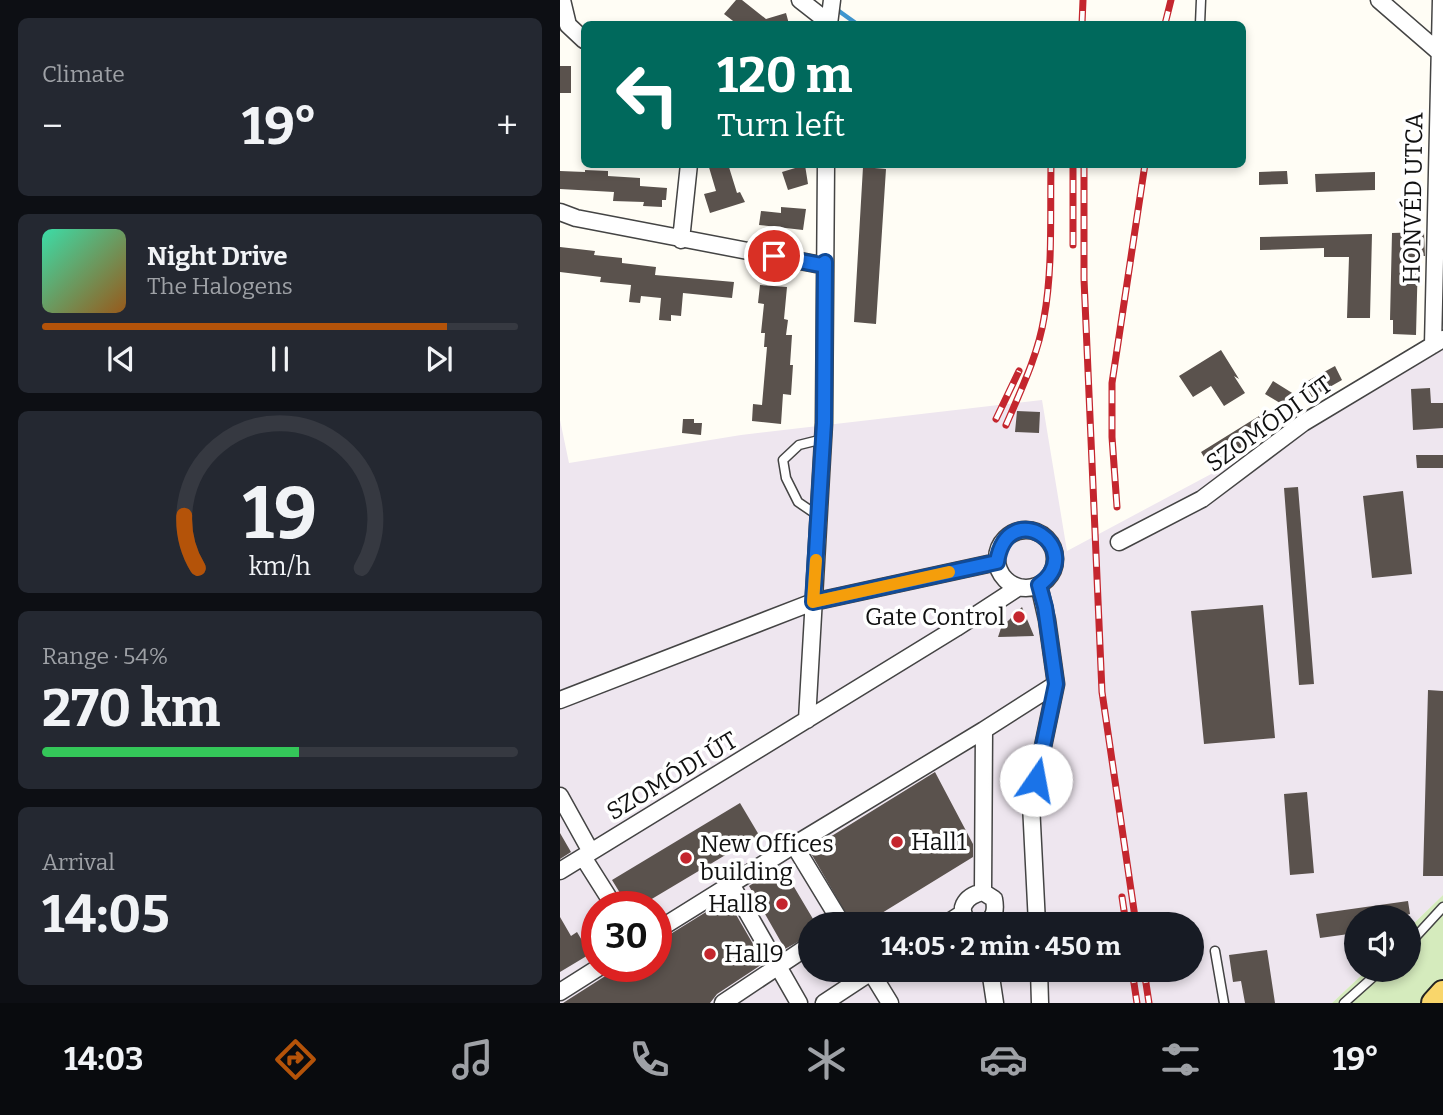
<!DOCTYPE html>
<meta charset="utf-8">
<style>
:root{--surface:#171b24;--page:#242831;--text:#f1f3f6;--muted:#9ea1a6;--line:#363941;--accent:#b45309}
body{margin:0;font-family:Bitter,serif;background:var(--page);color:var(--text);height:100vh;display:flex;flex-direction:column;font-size:26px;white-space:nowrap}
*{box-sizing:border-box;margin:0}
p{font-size:23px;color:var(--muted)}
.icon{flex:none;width:38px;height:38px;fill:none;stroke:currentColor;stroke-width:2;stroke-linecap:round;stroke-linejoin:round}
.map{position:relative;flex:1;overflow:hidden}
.side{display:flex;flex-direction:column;gap:18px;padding:18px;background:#0d0f14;width:560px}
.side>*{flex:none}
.top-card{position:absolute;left:21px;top:21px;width:665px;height:147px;border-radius:10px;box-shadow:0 4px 10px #0003;background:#00695c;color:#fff;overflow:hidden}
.tools{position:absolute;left:784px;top:905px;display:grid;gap:14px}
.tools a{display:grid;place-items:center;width:77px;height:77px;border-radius:50%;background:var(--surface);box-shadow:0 4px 10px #0003;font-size:35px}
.speed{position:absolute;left:21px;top:891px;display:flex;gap:14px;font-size:35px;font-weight:700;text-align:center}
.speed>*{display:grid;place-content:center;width:91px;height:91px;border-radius:50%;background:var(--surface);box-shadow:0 4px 10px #0003;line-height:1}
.speed .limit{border:10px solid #d22;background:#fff;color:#111}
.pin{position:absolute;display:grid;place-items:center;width:60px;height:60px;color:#fff;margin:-30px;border:4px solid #fff;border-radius:50%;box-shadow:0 2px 7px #0007}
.me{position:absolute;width:77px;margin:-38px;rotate:12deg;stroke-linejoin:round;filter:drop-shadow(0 0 5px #0008)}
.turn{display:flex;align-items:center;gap:24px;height:147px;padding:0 21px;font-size:32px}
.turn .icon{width:91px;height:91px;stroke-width:2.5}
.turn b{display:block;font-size:49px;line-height:60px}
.big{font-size:52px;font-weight:700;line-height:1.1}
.side .card{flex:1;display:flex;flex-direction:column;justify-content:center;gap:10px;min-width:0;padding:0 24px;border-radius:10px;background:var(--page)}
.side .dial{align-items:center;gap:0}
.dial svg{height:182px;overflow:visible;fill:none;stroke:var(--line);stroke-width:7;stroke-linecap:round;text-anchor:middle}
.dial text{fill:var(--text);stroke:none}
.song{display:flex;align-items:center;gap:21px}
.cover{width:84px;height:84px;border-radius:10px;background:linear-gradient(135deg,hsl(160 70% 55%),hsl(30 70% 35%))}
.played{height:7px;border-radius:4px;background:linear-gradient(90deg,var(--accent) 85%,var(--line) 85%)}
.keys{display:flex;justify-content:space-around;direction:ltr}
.heat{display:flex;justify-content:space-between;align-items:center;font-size:38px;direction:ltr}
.charge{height:10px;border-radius:5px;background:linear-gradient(90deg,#34c759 54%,var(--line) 0)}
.trip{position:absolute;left:238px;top:912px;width:406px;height:70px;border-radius:35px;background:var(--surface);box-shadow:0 4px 10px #0003;font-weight:700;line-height:70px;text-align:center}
.menu{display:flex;height:112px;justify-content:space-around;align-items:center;background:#090b0e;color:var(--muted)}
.menu .icon{width:49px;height:49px}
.menu .selected{color:var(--accent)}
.menu b{font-size:32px;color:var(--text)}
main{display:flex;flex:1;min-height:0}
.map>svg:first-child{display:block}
.industrial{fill:#eee6ef;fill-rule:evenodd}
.green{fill:#d5ebbd}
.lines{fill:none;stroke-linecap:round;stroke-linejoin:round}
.stream{stroke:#3f96cf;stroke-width:4.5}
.building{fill:#5a524d}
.service-casing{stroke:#444;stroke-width:11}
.minor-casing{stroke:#444;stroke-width:19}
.primary-casing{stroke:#222;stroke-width:28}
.service{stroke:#fff;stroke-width:8}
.minor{stroke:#fff;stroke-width:16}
.primary{stroke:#f9d66b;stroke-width:24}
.rail-casing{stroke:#c4262e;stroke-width:7}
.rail{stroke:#fff;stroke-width:4.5;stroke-dasharray:13;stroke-linecap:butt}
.route-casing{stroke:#114b97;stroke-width:18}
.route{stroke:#1a73e8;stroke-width:12}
.slow{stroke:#f59e0b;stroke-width:12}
.poi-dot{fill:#c4262e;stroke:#fff;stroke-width:2.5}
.labels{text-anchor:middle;stroke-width:7;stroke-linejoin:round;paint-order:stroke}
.street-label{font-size:24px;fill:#111;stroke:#fff}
.poi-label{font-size:24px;fill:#111;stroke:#fff;text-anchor:start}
</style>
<main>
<section class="side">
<div class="card"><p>Climate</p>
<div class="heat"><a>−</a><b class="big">19°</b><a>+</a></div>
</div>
<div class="card">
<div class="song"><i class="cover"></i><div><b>Night Drive</b><p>The Halogens</p></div></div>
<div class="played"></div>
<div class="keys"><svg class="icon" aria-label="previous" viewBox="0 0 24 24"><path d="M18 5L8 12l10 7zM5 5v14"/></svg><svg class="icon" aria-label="pause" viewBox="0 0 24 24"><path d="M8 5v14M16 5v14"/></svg><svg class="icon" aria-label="next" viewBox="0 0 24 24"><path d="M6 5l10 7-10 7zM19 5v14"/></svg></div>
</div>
<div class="card dial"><svg viewBox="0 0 100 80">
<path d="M14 69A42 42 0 1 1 86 69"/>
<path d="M14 69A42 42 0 0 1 8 46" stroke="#b45309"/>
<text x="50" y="56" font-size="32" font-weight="700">19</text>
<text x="50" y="72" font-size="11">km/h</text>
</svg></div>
<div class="card"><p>Range · 54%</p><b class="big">270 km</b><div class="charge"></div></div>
<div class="card"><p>Arrival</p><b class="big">14:05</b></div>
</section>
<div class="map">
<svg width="883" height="1003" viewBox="0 0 883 1003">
<rect width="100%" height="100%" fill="#fffdf5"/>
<path class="industrial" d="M883,350V895L849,928V917H796V970H807L772,1003H0V420L9,463L181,435L482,400L507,551ZM37,906H96V966H37ZM250,924H632V970H250Z"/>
<path class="green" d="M883,895V1003H772L807,970H849V928Z"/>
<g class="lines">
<path class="stream" d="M276,9L297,24"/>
</g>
<path class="building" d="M176,0H182L206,19L226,13L229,24H177L164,14Z
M0,66H11V93H0Z
M148,164H168L177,193L180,192L185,202L150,213L144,194L156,191Z
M245,165L248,184L228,190L222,172Z
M303,167L326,169L316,324L294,322Z
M25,170L48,171V176L80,178V186L107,188L106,200H102V207L83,206L84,202L53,201L54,192L0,189V171L25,172Z
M727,171L728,184L699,185V172Z
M815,172V190L756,192L755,174Z
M221,207L246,209L243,230L199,225L201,211L221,213Z
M864,232L865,256H858L856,335L833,334V320H830L832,233Z
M812,234L810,318H787L789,257H764V248L700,250V237Z
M0,247L35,251L34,255L62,258V263L96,267L95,275L174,282L172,298L123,293L121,316L111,315V321L99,320L101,298L81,296L80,303L69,302L71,285L40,282L41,277L0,272Z
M200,285L227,287L224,319L228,320L226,335H232L230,365H233L231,395L223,394L221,424L192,421L193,404L202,405L207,347H204L205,333H201L204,304L198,303Z
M661,350L679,379L674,376L685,393L664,406L651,386L633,397L619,376Z
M775,366L782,380L752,397L744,383Z
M713,381L737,396L730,409L705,394Z
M870,388L871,403H883V428L853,430L851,389Z
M457,411L480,412L479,433L455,432Z
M699,416L708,431L650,467L641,452Z
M123,419H134V423H142L141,435L122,433Z
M856,455H883V468H857Z
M738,487L754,684L739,685L724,488Z
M843,491L852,574L812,578L803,496Z
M703,605L715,738L644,744L631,611Z
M462,607L474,636L438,637L441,628Z
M868,690L883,691V876H863Z
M375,772L413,844V857L304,924H292L249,850Z
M747,792L754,873L730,875L724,794Z
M180,803L199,835L80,906H68L52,880Z
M0,833L11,852L0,859Z
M221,865L256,924H250V935L225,949L189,886Z
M167,899L204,963L157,994L150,1003H3L61,966H96V943Z
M848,901L850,914L841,917H796V933L760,938L756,914Z
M0,917L11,936L17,932L30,954L0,972Z
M707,950L715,1003H685L681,981L673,982L669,955Z"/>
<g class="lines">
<defs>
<path id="service" d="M640,24L641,0
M257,515L238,502L226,478L223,460L239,445L263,439
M849,944L883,907
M655,951L664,1003
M784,1003L821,970"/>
<path id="minor" d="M2,0L8,25L24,40
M240,0L263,18L266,24
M819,0L879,52
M269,24L272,0
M0,212L16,218L261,265L265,262
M121,240L129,164
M873,345L881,0
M437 559a29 29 0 1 1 58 0a29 29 0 1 1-58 0Z
M559,542L642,499L743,423L883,339
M479,585L487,620L496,684
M0,700L253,602L437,562
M247,720L264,423L266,164
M0,796L31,852
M23,857L54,906
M0,871L396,628L459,587
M171,884L239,1003
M423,892L424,730L496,684L471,804L477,924
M282,924L234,845L424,730
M386,924L403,913
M412,924C394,911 405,896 423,892L434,899C436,910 435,917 425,924
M96,931L234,845
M430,970L435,1003
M479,970L480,1003
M0,992L41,966
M163,1003L250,945
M264,1003L311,972L330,1003"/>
<path id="primary" d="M874,1003L883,993"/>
</defs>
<use href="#service" class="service-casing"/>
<use href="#minor" class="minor-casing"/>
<use href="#primary" class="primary-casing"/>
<use href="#service" class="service"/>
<use href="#minor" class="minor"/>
<use href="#primary" class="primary"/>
<defs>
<path id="rail" d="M522,24L523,0
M605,24L611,0
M524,164V279L542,692L576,924
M513,245V164
M436,419L459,371
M446,425C461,390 478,355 484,318C493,268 490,215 491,165
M557,507L552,437V383L585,164
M562,897L566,924
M572,970L577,1003
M584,970L589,1003"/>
</defs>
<use href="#rail" class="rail-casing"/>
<use href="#rail" class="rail"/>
</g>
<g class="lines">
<defs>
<path id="route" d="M214,256L261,265L265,262L264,423L253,602L437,562C448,494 529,549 479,585L485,607L496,684L476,780"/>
</defs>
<use href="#route" class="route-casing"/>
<use href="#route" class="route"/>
<path class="slow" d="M256,560L253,602L389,572"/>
</g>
<g class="poi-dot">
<circle cx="459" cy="617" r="7"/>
<circle cx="337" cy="842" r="7"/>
<circle cx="126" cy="858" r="7"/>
<circle cx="222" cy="904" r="7"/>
<circle cx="150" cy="954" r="7"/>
</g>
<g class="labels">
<g class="street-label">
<text transform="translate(853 198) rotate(-89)" y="8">HONVÉD UTCA</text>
<text transform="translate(709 424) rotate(-35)" y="8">SZOMÓDI ÚT</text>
<text transform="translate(112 776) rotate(-31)" y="8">SZOMÓDI ÚT</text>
</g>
<g class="poi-label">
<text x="445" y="625" text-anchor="end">Gate Control</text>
<text x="351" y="850">Hall1</text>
<text x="140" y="852">New Offices<tspan x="140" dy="28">building</tspan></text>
<text x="208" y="912" text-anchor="end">Hall8</text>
<text x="164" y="962">Hall9</text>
</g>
</g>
</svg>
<div class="tools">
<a><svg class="icon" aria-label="sound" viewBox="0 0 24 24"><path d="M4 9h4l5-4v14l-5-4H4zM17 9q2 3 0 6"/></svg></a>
</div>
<div class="speed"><div class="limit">30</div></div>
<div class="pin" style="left:214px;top:256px;background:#d93025"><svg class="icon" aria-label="arrive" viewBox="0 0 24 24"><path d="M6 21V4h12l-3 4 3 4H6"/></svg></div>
<svg class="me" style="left:476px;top:780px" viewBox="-20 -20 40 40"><circle r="19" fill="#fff"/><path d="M0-13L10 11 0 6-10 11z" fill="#1a73e8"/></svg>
<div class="trip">14:05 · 2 min · 450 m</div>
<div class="top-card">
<div class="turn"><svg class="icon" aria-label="left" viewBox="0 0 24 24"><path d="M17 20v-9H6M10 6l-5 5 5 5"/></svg><div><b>120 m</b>Turn left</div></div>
</div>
</div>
</main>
<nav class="menu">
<b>14:03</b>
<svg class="icon selected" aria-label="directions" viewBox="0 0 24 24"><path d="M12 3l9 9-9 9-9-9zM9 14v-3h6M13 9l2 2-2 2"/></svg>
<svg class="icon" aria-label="music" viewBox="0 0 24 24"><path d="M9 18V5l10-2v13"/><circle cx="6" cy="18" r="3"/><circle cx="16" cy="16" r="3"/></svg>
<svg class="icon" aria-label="phone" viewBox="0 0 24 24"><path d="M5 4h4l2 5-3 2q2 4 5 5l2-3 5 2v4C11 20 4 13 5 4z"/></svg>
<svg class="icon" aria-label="climate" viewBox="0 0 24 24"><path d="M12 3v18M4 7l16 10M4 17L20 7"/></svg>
<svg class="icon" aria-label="car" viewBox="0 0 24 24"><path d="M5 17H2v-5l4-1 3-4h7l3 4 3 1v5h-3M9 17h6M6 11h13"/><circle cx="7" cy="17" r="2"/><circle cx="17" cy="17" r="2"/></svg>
<svg class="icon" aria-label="filters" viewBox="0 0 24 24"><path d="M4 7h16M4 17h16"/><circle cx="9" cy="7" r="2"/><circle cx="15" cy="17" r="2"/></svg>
<b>19°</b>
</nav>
